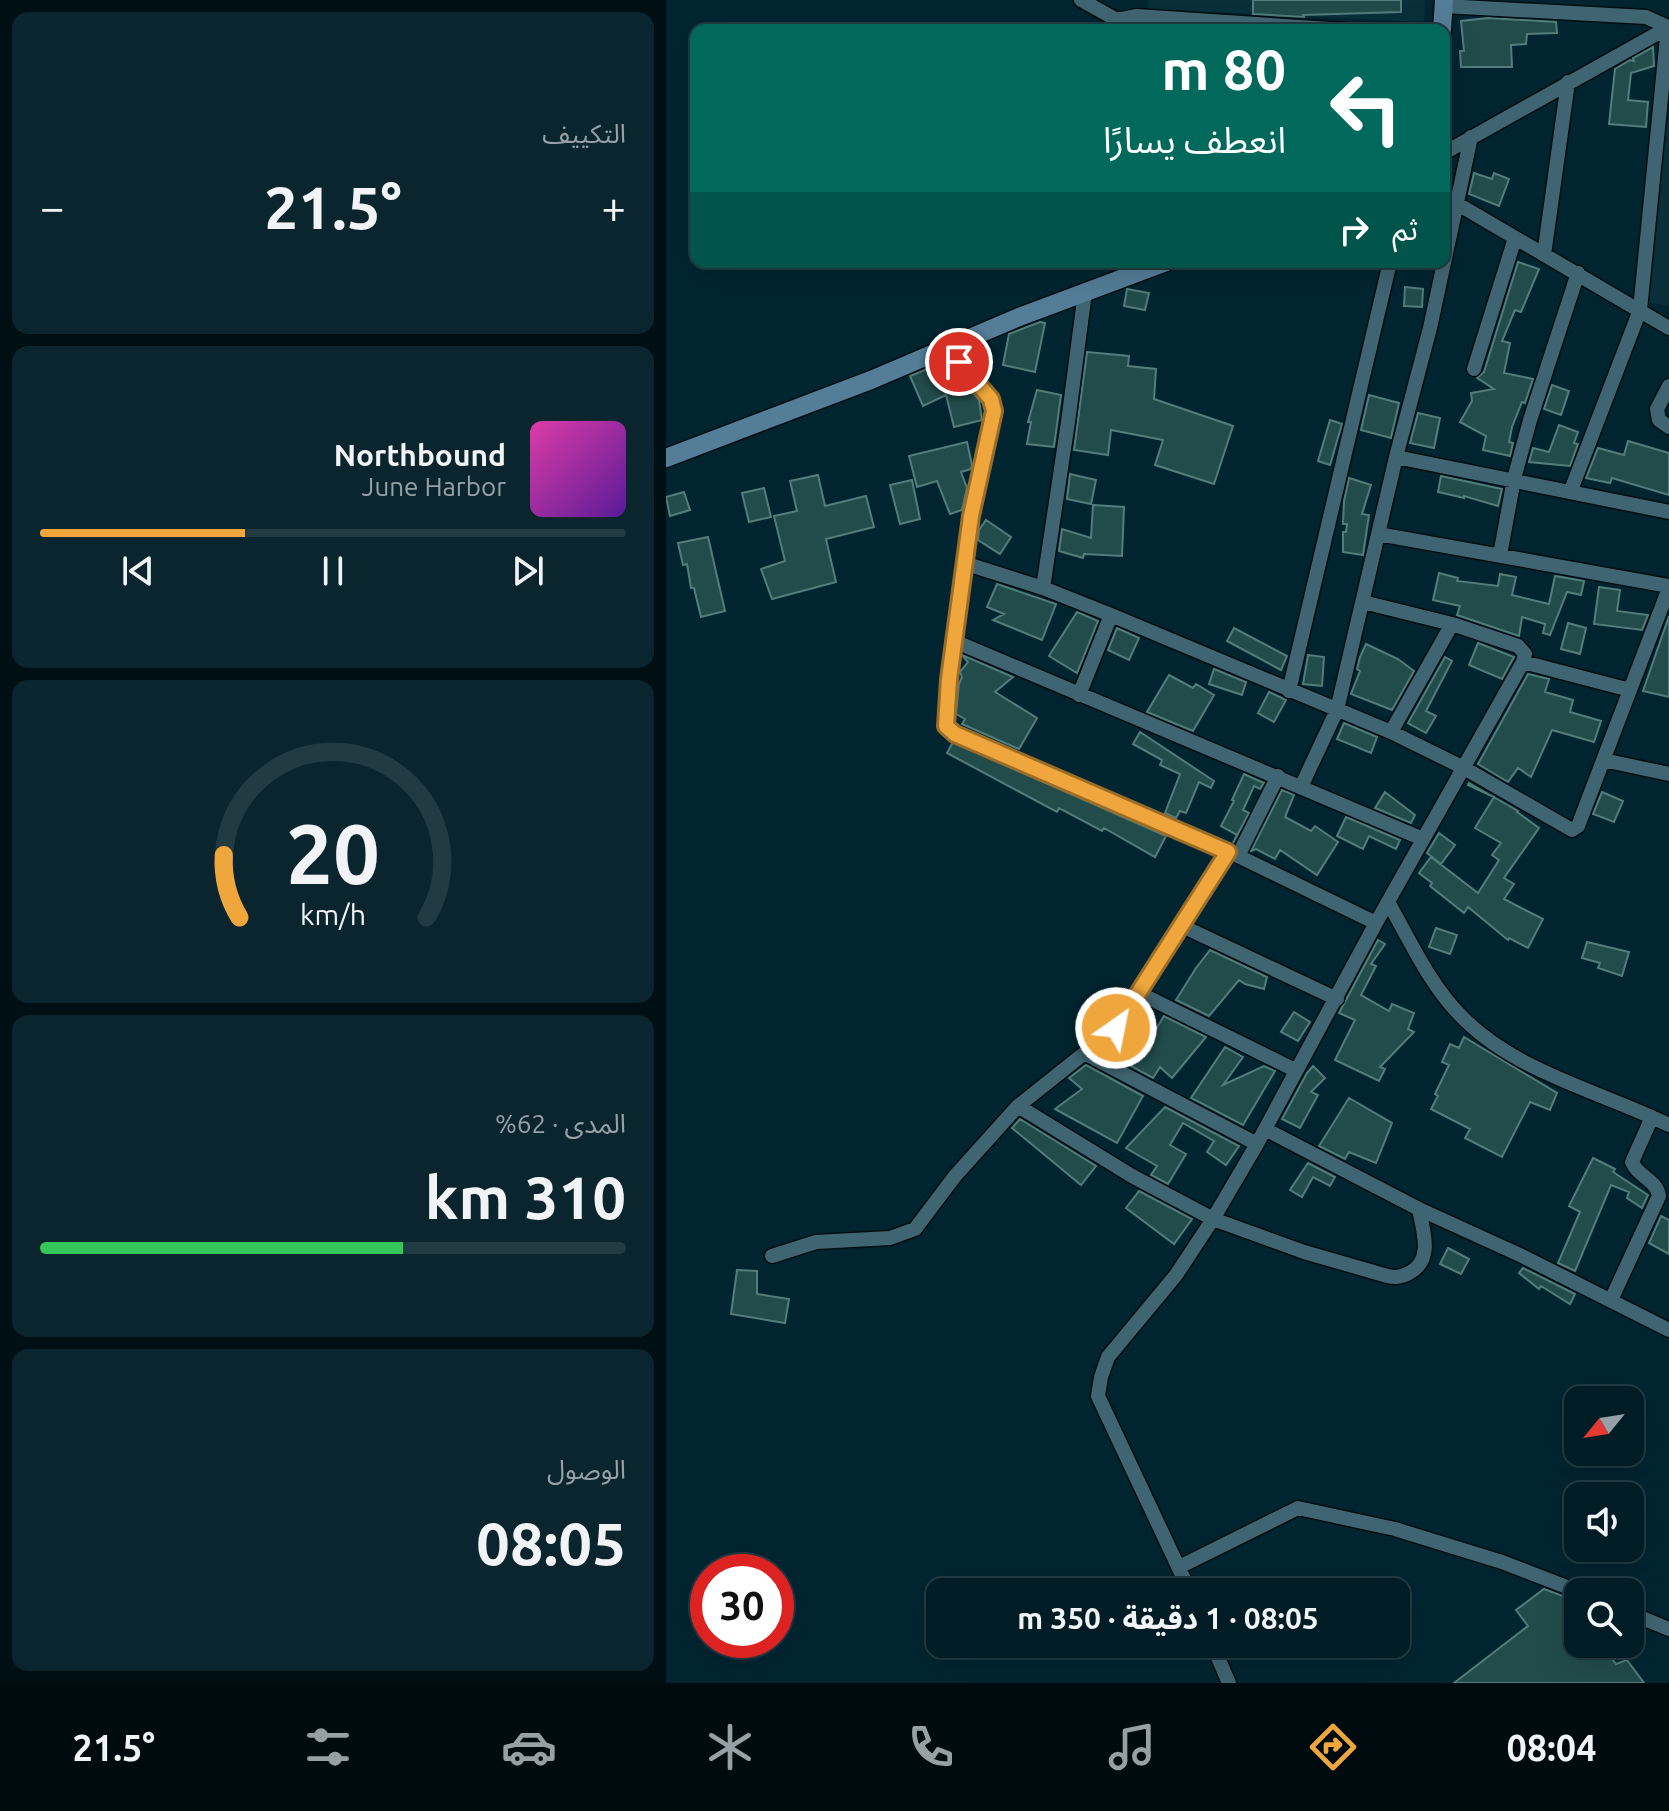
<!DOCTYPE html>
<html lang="ar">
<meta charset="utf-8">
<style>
:root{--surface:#001c25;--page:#0a252d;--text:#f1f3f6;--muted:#95a1a7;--line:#223a42;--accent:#efa73d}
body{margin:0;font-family:Ubuntu,"Noto Sans Arabic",sans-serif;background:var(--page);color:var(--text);direction:rtl;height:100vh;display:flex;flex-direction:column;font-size:30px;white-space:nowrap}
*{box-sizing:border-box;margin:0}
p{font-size:26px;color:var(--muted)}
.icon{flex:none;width:44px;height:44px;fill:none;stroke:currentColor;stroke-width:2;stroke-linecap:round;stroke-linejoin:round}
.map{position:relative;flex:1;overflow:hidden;direction:ltr}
.panel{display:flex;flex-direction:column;gap:12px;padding:12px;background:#000f14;width:666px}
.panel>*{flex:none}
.hud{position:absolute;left:24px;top:24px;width:760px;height:244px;border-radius:16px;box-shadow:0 8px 32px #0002,0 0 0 2px var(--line);direction:rtl;background:#00695c;color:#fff;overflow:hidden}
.needle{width:52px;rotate:240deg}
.fabs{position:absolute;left:898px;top:1386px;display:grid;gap:16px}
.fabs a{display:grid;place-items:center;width:80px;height:80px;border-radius:16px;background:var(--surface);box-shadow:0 8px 32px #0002,0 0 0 2px var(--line);font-size:40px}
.speed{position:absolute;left:24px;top:1554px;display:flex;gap:16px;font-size:40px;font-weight:700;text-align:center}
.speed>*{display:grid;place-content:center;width:104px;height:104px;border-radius:50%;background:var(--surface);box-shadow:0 8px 32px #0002,0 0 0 2px var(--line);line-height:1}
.speed .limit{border:12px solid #d22;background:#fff;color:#111}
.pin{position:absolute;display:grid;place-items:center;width:68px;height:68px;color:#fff;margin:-34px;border:4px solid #fff;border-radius:50%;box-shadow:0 2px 8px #0007}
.me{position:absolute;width:88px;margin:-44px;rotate:33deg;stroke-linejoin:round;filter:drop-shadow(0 0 6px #0008)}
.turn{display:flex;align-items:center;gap:28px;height:168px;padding:0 32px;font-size:36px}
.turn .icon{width:104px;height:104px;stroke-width:2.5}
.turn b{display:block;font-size:56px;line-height:68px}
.then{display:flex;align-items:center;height:76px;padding:0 32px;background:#0003;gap:16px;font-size:30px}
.big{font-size:60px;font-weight:700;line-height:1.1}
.panel .widget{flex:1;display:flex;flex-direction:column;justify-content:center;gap:12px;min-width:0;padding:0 28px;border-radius:16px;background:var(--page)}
.panel .dial{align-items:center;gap:0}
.dial svg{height:208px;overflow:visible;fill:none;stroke:var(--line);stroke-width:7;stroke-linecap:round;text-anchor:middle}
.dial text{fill:var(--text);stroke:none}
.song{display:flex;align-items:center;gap:24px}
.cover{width:96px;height:96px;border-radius:12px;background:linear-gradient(135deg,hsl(320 70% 55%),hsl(270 70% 35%))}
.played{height:8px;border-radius:4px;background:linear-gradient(90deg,var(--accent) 35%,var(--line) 35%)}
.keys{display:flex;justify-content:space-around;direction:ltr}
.heat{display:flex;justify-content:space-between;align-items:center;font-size:44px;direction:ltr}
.charge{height:12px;border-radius:6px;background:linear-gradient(90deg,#34c759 62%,var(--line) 0)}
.trip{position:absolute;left:260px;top:1578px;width:484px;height:80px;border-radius:16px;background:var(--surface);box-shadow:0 8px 32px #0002,0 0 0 2px var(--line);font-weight:700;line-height:80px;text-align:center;direction:rtl}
.menu{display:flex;height:128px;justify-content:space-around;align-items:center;background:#000b0f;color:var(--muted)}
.menu .icon{width:56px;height:56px}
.menu .on{color:var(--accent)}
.menu b{font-size:36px;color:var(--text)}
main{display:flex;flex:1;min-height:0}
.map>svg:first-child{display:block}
.built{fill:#09303a}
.building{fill:#214c4b;stroke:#527d7b;stroke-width:2}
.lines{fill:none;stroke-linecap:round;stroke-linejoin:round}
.street-casing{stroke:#000d13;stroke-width:17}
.secondary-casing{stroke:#000d13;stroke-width:21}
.street{stroke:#406572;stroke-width:14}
.secondary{stroke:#547d97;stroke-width:18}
.route-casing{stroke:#9b6d28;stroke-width:20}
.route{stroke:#efa73d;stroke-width:14}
</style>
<main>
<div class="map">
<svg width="1003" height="1683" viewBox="0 0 1003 1683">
<rect width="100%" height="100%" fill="#002531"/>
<path class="built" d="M482,0H759L758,22L482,9Z
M1000,122L1003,123V306L981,302Z"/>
<path class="building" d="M587,0H735V12L637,15L638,17L587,14Z
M822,18L890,22L891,33L861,34L860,44L845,45L846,67H795L794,51H798L795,21Z
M987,47L988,66L965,73L962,100L982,102L980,127L943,124L949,69L964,60L968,61L967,58Z
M808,173L826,179L828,173L843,179L833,206L803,194Z
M852,262L873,269L855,312L849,310L836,341L844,343L838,373L867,379L859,403L856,402L846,427L843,442L847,443L844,456L817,450L820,436L794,422L806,401L805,393L828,389L811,378L818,372Z
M739,287L757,289L756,307L738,306Z
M461,289L483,293L479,310L458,306Z
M374,322L379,323L369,372L337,365L343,334Z
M421,352L463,356L462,366L490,369L488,399L567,426L548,484L489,465L497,440L445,430L442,455L408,450Z
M268,366L272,373L285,366L313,400L316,420L288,427L280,395L257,406L244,376Z
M886,385L903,391L895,415L878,409Z
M371,390L395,395L388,447L361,444L365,422H362Z
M703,395L733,403L725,438L695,430Z
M752,413L774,418L768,448L744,443Z
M664,420L676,424L664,465L652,461Z
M893,425L912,432L908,443L912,444L904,466L863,462L867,448L883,452Z
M962,441L1003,453V495L946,478L944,483L920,478L932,448L958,455Z
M301,442L306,465L305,469L295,472L301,488L296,510L284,514L271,481L251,487L243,456Z
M404,474L430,480L425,504L401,499Z
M152,475L159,506L200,496L208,527L160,539L170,582L106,599L95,569L119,561L108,516L131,511L124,481Z
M775,476L836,489L832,506L798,496V498L772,492Z
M683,478L705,485L696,514L703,515L697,555L677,552V532H680L681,524H677L678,501Z
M246,480L254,519L234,524L224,485Z
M98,488L105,517L83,522L76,493Z
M18,492L24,510L4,516L0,497Z
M427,505L458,507L456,556L418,554L417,558L393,551L396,529L425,538Z
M320,520L345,537L334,554L312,540L313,530Z
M42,537L59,611L35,617L28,588H25L21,564L17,565L12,543Z
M773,573L792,578L791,581L832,586L834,574L850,577L846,595L883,604L889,576L918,581L915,595L901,592L884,635L877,633L879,624L856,617L853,636L791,615L794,606L767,600Z
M331,584L390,604L376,640L327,620L338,614L321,607Z
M933,587L954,590L951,611L982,615L976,630L928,624Z
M411,612L432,621L411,673L383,656Z
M1003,616V697L977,691Z
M902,623L920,628L914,654L895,649Z
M451,628L473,638L463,660L442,650Z
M568,628L621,656L615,670L561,641Z
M812,643L848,657L836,679L803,665Z
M700,644L732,659L748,671L726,710L685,694L694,671L691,669L694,657Z
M296,655L347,677L329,692L371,718L353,749L296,724L299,719L290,714L293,684L296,677L294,672L302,662Z
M642,655L658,657L656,686L637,684Z
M779,657L786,661L760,711L770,716L760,733L742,723Z
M548,669L580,682L576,695L543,684Z
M862,674L883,679L879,692L907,700L904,712L935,721L928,742L886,730L865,777L852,768L842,782L812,764Z
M503,675L527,688L530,684L548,695L527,731L481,712Z
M603,692L620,700L608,722L592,713Z
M678,723L711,737L705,753L671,739Z
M474,732L548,781L545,788L533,782L520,813L514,811L510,818L499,813L514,774L494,765L496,760L467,744Z
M287,742L500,836L489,857L438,828L436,831L393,808L391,812L281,753Z
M578,774L598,783L594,789L588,786L577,810L583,813L567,843L571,835L555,826L568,801L566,800Z
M803,783L852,811L851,812L873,828L838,878L848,884L838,899L877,919L862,948L843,938L842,940L802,907L798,913L764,886L766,883L753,873L765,857L812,893L833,860L826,855L835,843L809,828L828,797L802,785Z
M616,790L628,795L619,817L645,831L649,826L672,842L651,875L614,850L609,859L590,849L585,851Z
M719,792L749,815L745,823L709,808Z
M936,792L957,801L948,822L927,814Z
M680,817L734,840L730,849L703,836L697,849L671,836Z
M773,833L789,845L775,864L761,853Z
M770,928L791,935L784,954L763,947Z
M712,940L719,944L705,964L710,966L695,995L723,1011L726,1004L748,1013L742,1029L748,1032L714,1067L719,1069L713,1081L669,1060L689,1020L673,1013Z
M921,942L963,952L956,976L932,968L934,963L916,958Z
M544,950L601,977L598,989L579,984L573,980L543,1016L510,1000L530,968Z
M628,1012L644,1022L632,1041L615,1032Z
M498,1016L540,1037L506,1078L494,1067L487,1078L437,1051L459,1032L481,1044Z
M798,1037L891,1093L884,1110L864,1102L836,1157L799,1138L804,1129L765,1109L772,1096L769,1094L783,1065L776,1062L784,1044L793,1048Z
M559,1047L577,1057L557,1085L598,1066L609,1071L577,1125L525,1098Z
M420,1065L477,1096L451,1143L389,1109L416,1089L403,1078Z
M647,1066L659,1078L645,1092L652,1095L634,1128L616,1119L641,1073Z
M683,1098L726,1123L710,1163L683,1152L679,1159L653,1146Z
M499,1107L573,1146L560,1165L541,1152L548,1141L517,1123L504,1145L520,1154L502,1184L485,1175L491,1166L460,1148Z
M354,1119L430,1166L415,1185L346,1128Z
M927,1158L949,1169L947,1172L982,1195L976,1208L961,1198L963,1192L945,1185L909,1271L892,1263L914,1212L903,1206Z
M642,1163L669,1177L664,1186L647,1177L636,1197L624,1190Z
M473,1191L526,1219L508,1244L460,1208Z
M995,1216L1003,1220V1254L983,1243Z
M782,1248L803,1259L795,1274L774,1264Z
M857,1268L909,1294L904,1304L875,1286L873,1289L853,1273Z
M71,1270L91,1271V1294L123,1299L119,1323L65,1314Z
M878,1589L897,1596L912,1616V1644H934L950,1664L961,1660L978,1683H788L862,1626L850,1610Z"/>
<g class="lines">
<defs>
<path id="street" d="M415,0L469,30
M778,6L980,17L1002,27L974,310L905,490
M450,20L471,16L680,30
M778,153L1003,27
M778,196L1003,328
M878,255L902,82
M282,347L325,399L328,411L305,516L283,679L279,720L282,729L572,856L710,923
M808,369L849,238
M1003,386L991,409L993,420L1003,427
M730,457L1003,512
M712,534L1003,586
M834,555L848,479L864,420L912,273
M301,564L377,588L445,615L725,732L798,768L906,830L912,826L1003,588
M377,588L402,422L419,292
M288,641L757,839
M857,662L964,690
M623,691L724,262
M413,695L445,615
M725,732L786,624
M937,760L1003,774
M635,787L671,710L730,457L764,328L805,137
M572,856L612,776
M722,902C745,942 764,986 798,1019C852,1073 936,1092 1003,1125
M516,926L671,999
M473,993L629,1070
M420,1054L591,1144
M352,1106L466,1176L547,1219L638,1252L718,1275C727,1278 733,1278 743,1273C768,1260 757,1231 753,1209
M599,1129L753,1209L854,1255L1003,1330
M106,1256L150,1242L224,1238L249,1229L289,1176L352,1106L450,1028L562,852
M945,1300L993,1196C991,1180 971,1176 966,1162L986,1117
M513,1567L632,1508L729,1529L836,1562L914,1592
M524,1592L432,1396L435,1377L442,1357L510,1275L547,1219L591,1144L710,923L857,662L859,654L852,646L786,624L697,602
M964,1613L1003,1629
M546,1644L563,1683"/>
<path id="secondary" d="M776,30L778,0
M0,458L205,380L353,317L500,262"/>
</defs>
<use href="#street" class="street-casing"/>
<use href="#secondary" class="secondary-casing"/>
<use href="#street" class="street"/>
<use href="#secondary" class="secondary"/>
</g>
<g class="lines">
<defs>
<path id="route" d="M293,362L325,399L328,411L305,516L283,679L280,726L289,734L562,852L450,1028"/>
</defs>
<use href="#route" class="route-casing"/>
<use href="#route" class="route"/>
</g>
</svg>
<div class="fabs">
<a><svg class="needle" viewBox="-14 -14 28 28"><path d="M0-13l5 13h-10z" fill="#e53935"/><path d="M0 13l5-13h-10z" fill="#95a1a7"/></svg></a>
<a><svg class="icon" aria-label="sound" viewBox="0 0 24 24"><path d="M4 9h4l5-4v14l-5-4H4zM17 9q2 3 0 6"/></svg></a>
<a><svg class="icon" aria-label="search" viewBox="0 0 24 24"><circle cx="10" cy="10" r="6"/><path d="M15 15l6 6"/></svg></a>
</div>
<div class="speed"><div class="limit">30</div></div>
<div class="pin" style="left:293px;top:362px;background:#d93025"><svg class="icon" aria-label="arrive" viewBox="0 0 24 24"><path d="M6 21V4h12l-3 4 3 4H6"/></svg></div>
<svg class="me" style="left:450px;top:1028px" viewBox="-20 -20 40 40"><circle r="17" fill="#efa73d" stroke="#fff" stroke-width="3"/><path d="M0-11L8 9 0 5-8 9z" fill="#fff"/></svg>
<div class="trip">08:05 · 1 دقيقة · 350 m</div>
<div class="hud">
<div class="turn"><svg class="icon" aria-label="left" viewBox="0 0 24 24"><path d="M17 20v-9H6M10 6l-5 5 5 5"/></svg><div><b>80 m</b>انعطف يسارًا</div></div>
<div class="then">ثم<svg class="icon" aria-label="right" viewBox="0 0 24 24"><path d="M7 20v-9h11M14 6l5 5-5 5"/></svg></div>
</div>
</div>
<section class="panel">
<div class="widget"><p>التكييف</p>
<div class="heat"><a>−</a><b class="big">21.5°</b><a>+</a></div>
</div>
<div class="widget">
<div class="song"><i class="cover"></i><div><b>Northbound</b><p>June Harbor</p></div></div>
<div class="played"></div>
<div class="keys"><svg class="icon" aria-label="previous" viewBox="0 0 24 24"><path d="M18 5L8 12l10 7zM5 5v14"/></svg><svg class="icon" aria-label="pause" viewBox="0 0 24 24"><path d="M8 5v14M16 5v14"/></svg><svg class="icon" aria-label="next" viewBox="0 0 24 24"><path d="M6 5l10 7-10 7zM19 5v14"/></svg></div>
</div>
<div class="widget dial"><svg viewBox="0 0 100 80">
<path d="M14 69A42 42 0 1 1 86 69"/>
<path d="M14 69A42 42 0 0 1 8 45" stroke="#efa73d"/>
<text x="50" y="56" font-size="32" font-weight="700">20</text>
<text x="50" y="72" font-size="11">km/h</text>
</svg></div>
<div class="widget"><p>المدى · 62%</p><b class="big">310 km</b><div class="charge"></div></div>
<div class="widget"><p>الوصول</p><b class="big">08:05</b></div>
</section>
</main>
<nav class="menu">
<b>08:04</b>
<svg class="icon on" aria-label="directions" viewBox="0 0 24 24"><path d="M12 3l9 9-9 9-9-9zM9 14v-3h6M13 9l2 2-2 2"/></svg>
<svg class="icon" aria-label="music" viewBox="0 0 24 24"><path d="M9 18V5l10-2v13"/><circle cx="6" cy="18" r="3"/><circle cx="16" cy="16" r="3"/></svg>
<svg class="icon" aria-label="phone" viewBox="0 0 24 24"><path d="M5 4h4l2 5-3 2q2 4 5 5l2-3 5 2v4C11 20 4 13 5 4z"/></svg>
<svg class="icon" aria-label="climate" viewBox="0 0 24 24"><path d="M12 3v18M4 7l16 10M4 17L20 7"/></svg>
<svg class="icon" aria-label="car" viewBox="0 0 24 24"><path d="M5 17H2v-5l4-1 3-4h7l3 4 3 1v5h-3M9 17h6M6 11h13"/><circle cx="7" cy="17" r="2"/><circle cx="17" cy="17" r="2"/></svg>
<svg class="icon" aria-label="filters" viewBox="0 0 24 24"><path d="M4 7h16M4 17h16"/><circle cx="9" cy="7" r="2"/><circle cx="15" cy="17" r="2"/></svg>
<b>21.5°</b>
</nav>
